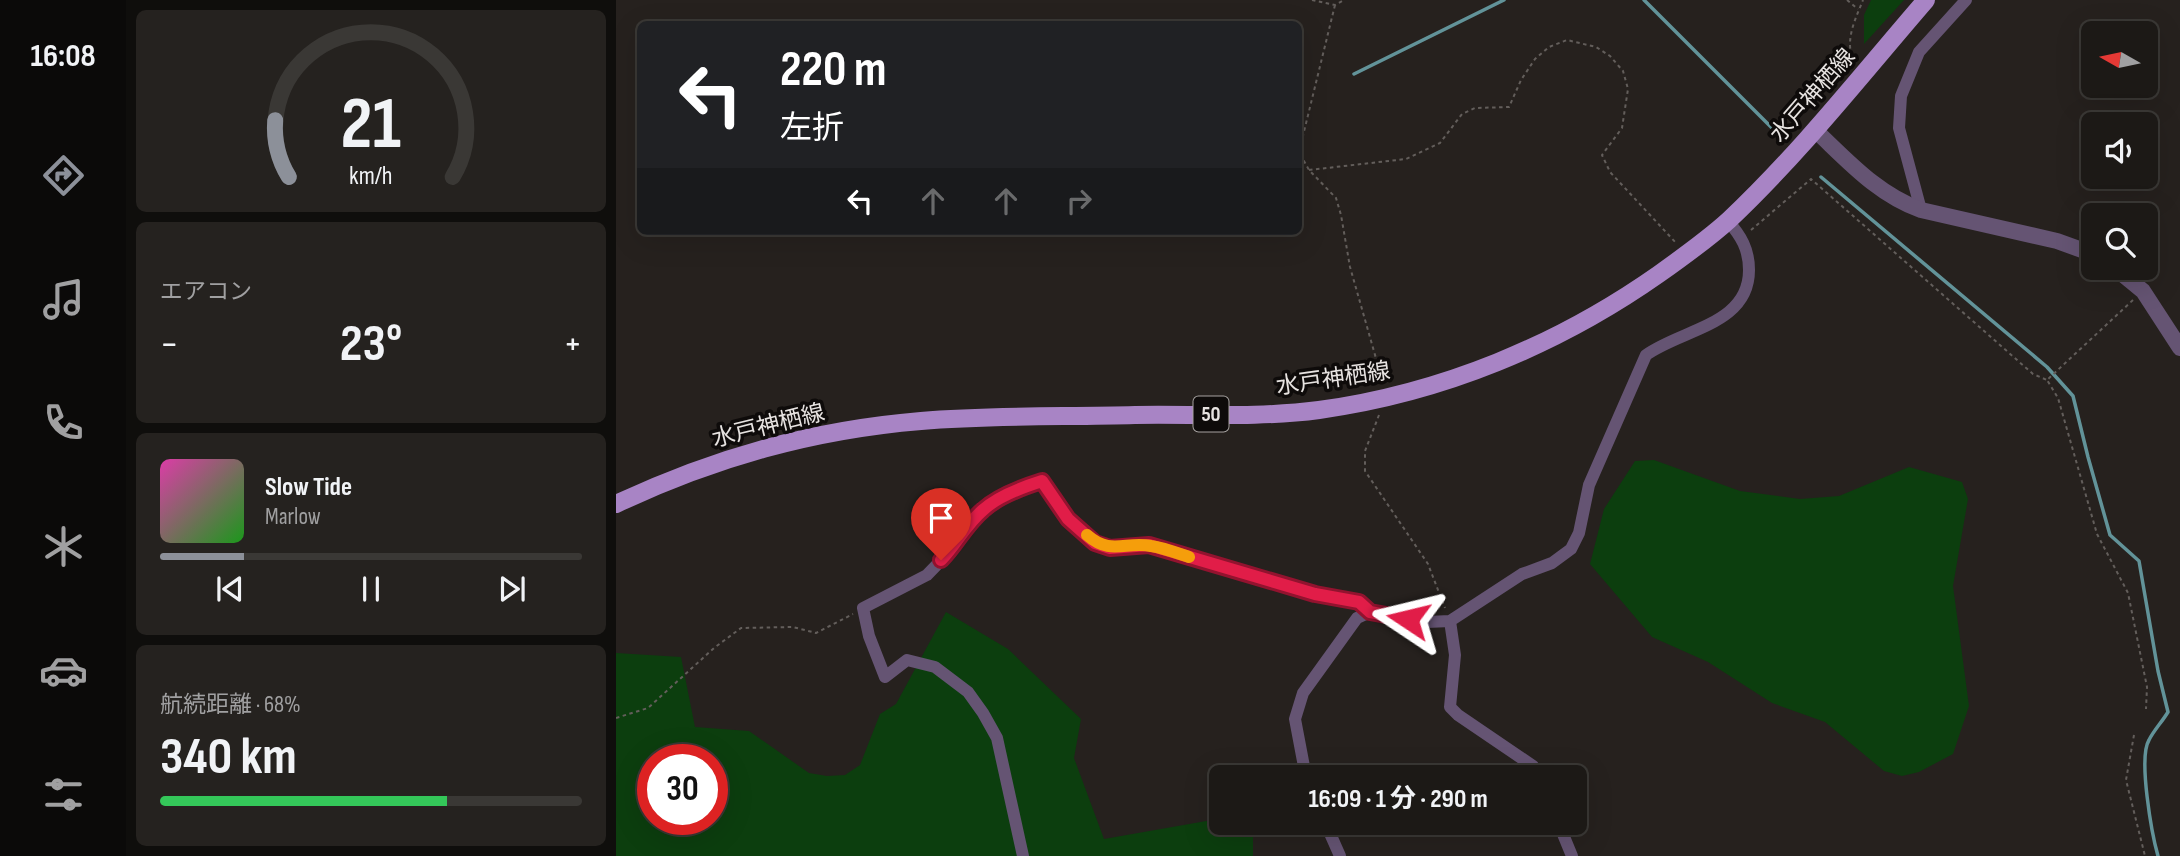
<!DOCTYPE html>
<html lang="ja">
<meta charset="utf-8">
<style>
:root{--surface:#1c1916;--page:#25221f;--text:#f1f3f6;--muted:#a0a0a1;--line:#3a3835;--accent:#8c9099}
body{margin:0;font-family:"Sofia Sans Condensed","Noto Sans JP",sans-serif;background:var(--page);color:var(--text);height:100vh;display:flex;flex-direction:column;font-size:26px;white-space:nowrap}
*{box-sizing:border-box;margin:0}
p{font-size:23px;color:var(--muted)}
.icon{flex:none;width:38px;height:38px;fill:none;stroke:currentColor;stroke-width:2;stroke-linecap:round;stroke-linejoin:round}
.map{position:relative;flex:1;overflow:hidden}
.side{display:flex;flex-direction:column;gap:10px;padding:10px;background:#0f0e0c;width:490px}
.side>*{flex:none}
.banner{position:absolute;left:21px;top:21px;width:665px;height:214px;border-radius:10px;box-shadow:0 7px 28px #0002,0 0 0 2px var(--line);background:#202124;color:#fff;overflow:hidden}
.needle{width:46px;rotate:279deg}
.buttons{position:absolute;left:1465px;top:21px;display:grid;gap:14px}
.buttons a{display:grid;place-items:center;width:77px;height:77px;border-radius:10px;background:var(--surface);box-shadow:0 7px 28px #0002,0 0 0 2px var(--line);font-size:35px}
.speed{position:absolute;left:21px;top:744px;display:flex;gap:14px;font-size:35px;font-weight:700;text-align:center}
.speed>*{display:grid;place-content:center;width:91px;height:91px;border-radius:50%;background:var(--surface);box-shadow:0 7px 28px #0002,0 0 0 2px var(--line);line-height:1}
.speed .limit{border:10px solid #d22;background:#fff;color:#111}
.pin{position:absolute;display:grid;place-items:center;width:60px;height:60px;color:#fff;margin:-72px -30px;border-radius:50% 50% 50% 0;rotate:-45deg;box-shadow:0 0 7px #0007}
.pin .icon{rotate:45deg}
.me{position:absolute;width:77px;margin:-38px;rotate:280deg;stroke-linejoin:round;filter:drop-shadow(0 0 5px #0008)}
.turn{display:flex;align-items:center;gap:24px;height:147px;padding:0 28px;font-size:32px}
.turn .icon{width:91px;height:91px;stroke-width:2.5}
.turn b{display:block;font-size:49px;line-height:60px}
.lanes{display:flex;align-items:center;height:66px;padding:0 28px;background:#0003;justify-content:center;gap:35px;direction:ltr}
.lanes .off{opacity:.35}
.big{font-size:52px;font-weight:700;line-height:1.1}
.side .card{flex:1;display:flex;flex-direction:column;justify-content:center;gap:10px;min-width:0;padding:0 24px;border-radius:10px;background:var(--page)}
.side .dial{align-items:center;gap:0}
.dial svg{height:182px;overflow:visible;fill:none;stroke:var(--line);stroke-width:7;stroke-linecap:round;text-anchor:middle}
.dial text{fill:var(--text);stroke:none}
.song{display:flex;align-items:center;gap:21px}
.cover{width:84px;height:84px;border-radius:10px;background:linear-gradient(135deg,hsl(320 70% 55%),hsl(120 70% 35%))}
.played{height:7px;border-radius:4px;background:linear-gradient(90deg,var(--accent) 20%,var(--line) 20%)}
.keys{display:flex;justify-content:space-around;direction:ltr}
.heat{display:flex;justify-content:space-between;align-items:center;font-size:38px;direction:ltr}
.charge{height:10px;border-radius:5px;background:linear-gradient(90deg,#34c759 68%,var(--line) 0)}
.trip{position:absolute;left:593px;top:765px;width:378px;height:70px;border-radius:10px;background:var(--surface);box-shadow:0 7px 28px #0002,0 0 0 2px var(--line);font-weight:700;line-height:70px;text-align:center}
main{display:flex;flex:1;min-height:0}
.menu{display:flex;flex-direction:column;width:126px;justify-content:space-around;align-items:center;background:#0b0a09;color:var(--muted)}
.menu .icon{width:49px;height:49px}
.menu .on{color:var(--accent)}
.menu b{font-size:32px;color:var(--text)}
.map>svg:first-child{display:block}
.green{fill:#0c3e0e;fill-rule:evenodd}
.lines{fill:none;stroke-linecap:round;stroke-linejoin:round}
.stream{stroke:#629399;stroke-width:3.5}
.path{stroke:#635e5b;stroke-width:2;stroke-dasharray:3.5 3.5;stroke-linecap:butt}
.minor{stroke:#655473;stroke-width:12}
.tertiary{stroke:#655473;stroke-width:16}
.primary{stroke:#a884c5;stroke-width:18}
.route-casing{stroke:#92132f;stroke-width:18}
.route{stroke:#e11d48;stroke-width:12}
.slow{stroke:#f59e0b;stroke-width:12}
.labels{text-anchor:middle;stroke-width:7;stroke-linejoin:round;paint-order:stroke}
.shield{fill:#0e0b0a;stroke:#a6a2a0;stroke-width:2}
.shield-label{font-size:21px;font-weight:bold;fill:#e7e3e1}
.street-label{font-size:23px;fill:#e7e3e1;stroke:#0e0b0a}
</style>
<main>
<nav class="menu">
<b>16:08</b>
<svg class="icon on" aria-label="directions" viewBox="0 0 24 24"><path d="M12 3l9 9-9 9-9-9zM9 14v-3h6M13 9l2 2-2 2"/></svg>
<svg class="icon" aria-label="music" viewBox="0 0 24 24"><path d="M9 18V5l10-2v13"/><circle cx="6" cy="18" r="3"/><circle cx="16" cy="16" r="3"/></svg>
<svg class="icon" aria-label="phone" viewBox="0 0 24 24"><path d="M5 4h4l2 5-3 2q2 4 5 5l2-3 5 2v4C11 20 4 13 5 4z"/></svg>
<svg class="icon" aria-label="climate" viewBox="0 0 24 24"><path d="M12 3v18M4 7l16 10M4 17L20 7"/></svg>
<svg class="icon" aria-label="car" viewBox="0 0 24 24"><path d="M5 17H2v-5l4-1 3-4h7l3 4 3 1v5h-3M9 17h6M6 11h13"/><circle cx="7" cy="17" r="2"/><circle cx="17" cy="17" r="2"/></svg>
<svg class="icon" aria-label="filters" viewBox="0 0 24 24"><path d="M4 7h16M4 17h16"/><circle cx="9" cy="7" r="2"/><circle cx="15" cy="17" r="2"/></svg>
</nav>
<section class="side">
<div class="card dial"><svg viewBox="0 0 100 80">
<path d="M14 69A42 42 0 1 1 86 69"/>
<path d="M14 69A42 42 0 0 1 8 44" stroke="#8c9099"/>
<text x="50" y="56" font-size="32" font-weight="700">21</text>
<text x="50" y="72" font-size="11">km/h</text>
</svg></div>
<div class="card"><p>エアコン</p>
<div class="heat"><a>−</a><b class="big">23°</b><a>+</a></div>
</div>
<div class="card">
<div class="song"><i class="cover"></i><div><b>Slow Tide</b><p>Marlow</p></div></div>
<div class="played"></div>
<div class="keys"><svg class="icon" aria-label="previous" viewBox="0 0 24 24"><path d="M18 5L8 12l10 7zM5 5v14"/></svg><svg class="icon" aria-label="pause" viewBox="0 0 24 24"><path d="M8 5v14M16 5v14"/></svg><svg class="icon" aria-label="next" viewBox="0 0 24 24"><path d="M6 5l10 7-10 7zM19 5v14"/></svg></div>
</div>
<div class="card"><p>航続距離 · 68%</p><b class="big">340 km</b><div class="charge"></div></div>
</section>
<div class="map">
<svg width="1564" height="856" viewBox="0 0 1564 856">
<rect width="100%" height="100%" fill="#26211e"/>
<path class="green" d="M1255,0H1288L1248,44V15Z
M1038,460L1124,491L1184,499L1223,496L1293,467L1346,482L1352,499L1337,586L1353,706L1337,754L1303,772L1286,776L1268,771L1209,722L1156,703L1092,662L1036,637L974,564L988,509L1019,461Z
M330,612L392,649L465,719L458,758L488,839L596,820L605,805L606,822L637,823V856H0V653L65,657L79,727L133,731L193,773L211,776L229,775L244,765L264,714L280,704ZM37,760H96V819H37Z"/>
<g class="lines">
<path class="stream" d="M1028,0L1159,131
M738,74L888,0
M1205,177L1431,367L1457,396L1472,457L1494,535L1523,561L1542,671L1552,712C1546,722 1538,730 1533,740C1522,758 1536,835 1542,856"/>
<path class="path" d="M696,0L719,5L728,0
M1231,0L1242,9
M719,5L683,152L693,170L720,198L725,215L734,267L767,383
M1238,62C1228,41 1239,20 1247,0
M693,170L790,159L824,143L846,114L859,108L893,107L905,80L919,59L933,47L951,40L980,47L994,56L1007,71L1012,89L1006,128L986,155L994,172L1061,244
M1135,230L1195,179L1417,374L1431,380
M1517,300L1431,380L1442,398L1481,534L1512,593L1531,687L1530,709
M763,415L749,451V471L812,564L829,608
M0,718L32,708L98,648L125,628L177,627L200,633L237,614
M1518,735L1510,780L1529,856"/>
<path class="minor" d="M1305,210L1283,128L1285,96L1303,52L1350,0
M834,621L839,655L834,707L842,715L917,766L924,777
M690,777L679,719L687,693L741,618L754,612
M709,822L724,856
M942,822L956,856
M407,856L381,738L367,713L352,692L319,667L291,660L269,677L253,636L247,608L311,575L339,546L367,509L406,488L426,481L452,518L479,543L494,548L533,545L699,594L743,602L754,612L811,622L834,621L906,574L936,563L955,549L963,533L973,485L1030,355C1066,329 1133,325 1133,270C1133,249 1125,236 1112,221"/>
<path class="tertiary" d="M1199,130C1232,161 1261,194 1305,210L1441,241L1477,254
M1499,268L1527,291L1564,348"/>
<path class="primary" d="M0,504C98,458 196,430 305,421C376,415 448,417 519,415C580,414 643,418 703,410C826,393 942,345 1043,274C1067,257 1091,240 1113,220C1185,152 1246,74 1310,0"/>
</g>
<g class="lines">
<defs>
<path id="route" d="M325,560C340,545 350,524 367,510C382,496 407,487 426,481L452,519L479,543L494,548L533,545L699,594L743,602L754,612L792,619"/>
</defs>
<use href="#route" class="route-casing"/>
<use href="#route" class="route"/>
<path class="slow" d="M471,535C495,556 509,541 535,546C548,548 561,553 573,557"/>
</g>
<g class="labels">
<rect class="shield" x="577.5" y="396.5" width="35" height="35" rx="5"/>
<g class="shield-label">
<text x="595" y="421">50</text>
</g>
<g class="street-label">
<text transform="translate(1196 95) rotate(-49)" y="8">水戸神栖線</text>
<text transform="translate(717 378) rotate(-8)" y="8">水戸神栖線</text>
<text transform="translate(152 425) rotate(-14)" y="8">水戸神栖線</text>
</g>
</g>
</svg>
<div class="buttons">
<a><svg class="needle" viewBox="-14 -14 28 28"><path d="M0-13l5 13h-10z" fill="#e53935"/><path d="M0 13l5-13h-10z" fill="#a0a0a1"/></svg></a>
<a><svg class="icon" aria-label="sound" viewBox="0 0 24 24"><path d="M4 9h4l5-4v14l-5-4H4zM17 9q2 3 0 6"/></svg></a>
<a><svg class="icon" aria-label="search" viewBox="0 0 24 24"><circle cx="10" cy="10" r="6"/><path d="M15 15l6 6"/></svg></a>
</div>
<div class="speed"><div class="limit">30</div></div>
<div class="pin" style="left:325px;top:560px;background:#d93025"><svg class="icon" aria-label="arrive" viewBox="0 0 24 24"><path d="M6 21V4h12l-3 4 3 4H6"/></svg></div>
<svg class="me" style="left:792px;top:619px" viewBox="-20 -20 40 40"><path d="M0-17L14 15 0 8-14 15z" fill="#e11d48" stroke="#fff" stroke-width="4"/></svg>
<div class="trip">16:09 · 1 分 · 290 m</div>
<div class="banner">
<div class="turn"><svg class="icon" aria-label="left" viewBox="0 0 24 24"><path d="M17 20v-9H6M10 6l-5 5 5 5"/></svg><div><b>220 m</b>左折</div></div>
<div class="lanes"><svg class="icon" aria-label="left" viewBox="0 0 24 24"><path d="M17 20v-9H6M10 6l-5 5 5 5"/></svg><svg class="icon off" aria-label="ahead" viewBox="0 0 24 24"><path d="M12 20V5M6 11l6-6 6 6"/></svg><svg class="icon off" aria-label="ahead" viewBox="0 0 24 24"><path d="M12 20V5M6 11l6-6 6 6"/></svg><svg class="icon off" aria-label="right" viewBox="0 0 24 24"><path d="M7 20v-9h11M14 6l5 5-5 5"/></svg></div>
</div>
</div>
</main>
